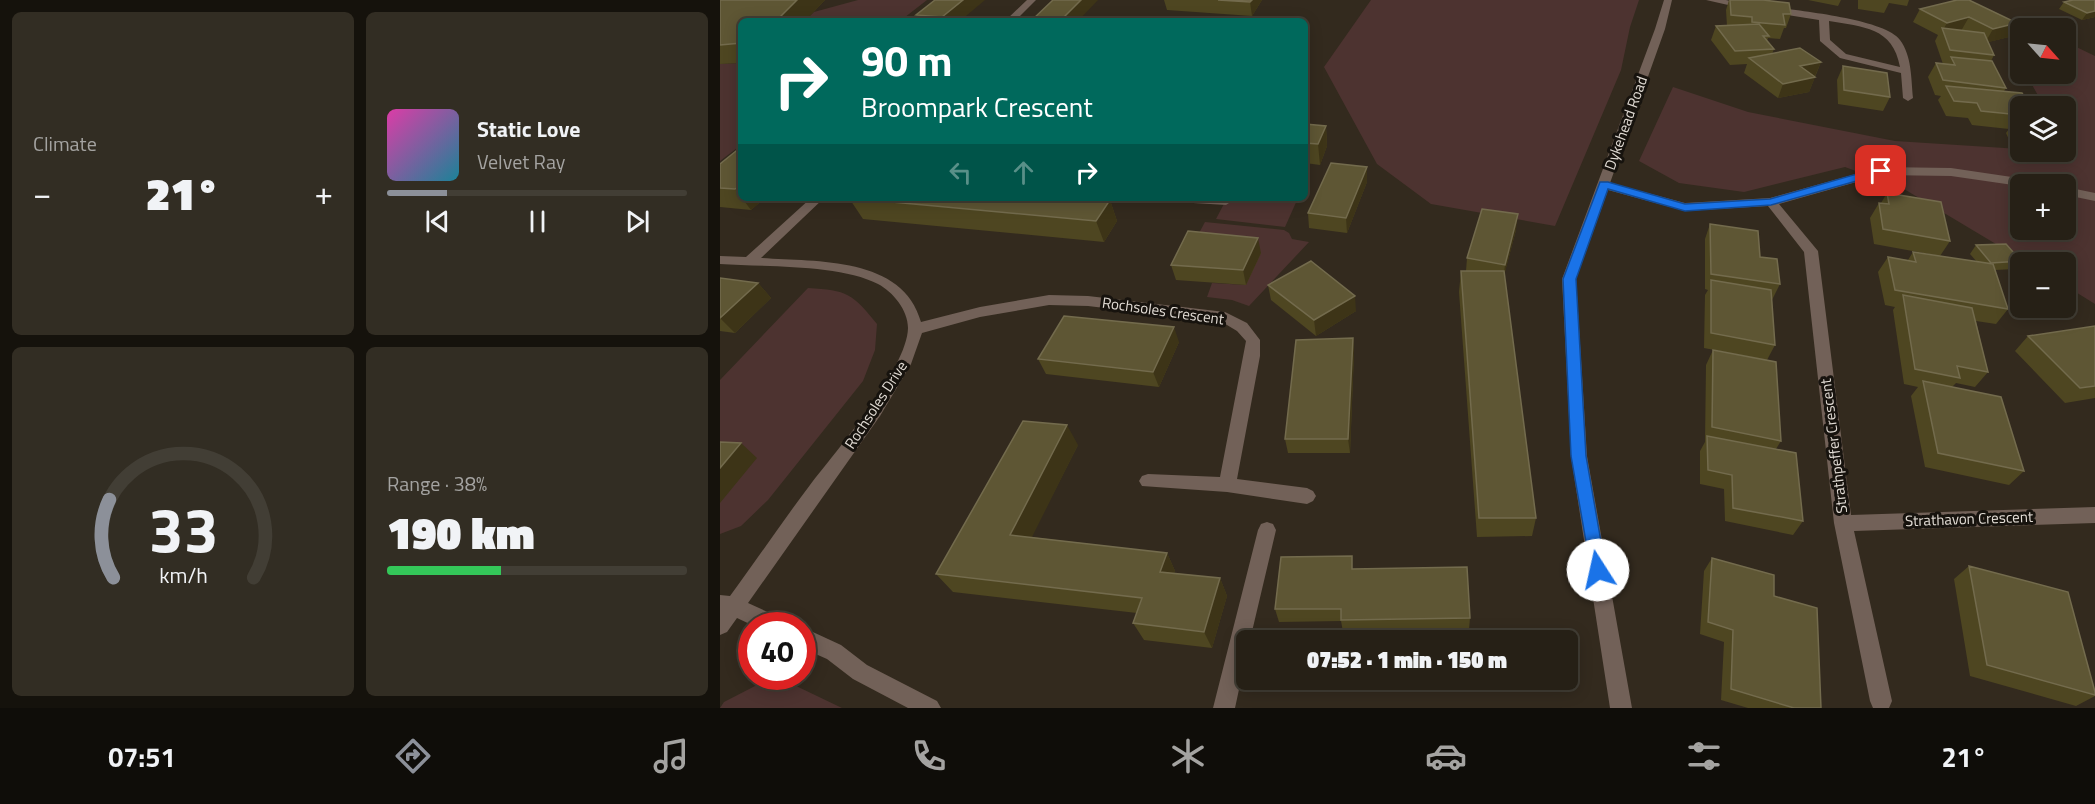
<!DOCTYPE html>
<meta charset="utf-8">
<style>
:root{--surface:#262016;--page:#322d23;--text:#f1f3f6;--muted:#a4a3a1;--line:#423e35;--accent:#8c9099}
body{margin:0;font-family:"Titillium Web",sans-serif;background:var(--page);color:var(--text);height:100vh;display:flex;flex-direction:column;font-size:22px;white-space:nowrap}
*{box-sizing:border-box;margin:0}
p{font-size:20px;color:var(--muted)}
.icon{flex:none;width:33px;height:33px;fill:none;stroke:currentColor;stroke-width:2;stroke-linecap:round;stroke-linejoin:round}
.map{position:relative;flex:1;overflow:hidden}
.details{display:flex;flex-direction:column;gap:12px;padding:12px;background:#15120c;width:720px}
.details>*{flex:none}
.banner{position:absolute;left:18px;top:18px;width:570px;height:183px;border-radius:9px;box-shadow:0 3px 15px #0003,0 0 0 2px var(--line);background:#00695c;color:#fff;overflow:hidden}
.needle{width:39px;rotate:117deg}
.fabs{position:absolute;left:1290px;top:18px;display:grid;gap:12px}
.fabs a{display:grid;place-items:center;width:66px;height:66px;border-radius:9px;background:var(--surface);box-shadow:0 3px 15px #0003,0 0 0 2px var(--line);font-size:30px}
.speed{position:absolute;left:18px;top:612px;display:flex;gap:12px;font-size:30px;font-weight:700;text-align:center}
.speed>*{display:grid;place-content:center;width:78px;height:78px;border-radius:50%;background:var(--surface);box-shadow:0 3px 15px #0003,0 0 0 2px var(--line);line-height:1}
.speed .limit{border:9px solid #d22;background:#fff;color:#111}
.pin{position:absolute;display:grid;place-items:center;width:51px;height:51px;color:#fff;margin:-26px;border-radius:12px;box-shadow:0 3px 9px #0006}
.me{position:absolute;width:66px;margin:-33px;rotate:350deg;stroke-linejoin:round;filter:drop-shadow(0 0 4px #0008)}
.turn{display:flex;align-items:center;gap:21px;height:126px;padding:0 24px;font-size:27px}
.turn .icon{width:78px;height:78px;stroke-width:2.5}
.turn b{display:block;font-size:42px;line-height:51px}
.lanes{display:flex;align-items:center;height:57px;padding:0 24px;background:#0003;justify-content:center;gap:30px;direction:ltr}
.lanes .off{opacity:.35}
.big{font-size:45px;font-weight:800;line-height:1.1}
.details .card{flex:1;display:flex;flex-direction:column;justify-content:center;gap:9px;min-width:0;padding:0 21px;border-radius:9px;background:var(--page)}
.details .dial{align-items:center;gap:0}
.dial svg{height:156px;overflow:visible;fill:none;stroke:var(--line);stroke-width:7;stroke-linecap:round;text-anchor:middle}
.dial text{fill:var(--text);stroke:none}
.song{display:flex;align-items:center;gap:18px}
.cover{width:72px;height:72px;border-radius:9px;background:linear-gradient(135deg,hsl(320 70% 55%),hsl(190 70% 35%))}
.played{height:6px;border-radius:3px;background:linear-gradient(90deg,var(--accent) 20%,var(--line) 20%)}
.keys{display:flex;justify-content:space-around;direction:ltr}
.heat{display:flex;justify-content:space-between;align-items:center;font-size:33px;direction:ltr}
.charge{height:9px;border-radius:4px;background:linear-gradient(90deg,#34c759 38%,var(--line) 0)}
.details .tiles{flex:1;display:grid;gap:12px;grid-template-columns:repeat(2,1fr)}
.trip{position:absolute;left:516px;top:630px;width:342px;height:60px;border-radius:9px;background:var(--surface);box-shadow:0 3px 15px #0003,0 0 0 2px var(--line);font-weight:800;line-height:60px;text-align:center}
.menu{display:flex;height:96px;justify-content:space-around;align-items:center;background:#0f0d09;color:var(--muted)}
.menu .icon{width:42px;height:42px}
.menu .selected{color:var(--accent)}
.menu b{font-size:27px;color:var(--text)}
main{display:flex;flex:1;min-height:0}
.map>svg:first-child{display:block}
.green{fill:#4d3330;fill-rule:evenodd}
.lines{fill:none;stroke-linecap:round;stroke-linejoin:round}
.minor{fill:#726158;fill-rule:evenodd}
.wall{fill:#4e4621}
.shaded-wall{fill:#3d3417}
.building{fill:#5e5634;stroke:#736b4d;stroke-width:1.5}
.route{fill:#1a73e8;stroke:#114b97;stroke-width:1.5}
.labels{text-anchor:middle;stroke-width:6;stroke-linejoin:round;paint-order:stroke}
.street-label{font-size:15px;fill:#e2dcd5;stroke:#17130e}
</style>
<main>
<section class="details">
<div class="tiles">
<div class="card"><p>Climate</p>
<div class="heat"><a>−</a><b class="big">21°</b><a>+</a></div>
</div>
<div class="card">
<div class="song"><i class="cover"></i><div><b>Static Love</b><p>Velvet Ray</p></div></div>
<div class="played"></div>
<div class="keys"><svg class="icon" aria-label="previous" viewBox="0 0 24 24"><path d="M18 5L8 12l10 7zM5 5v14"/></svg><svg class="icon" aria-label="pause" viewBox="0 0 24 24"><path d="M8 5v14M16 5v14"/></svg><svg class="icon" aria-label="next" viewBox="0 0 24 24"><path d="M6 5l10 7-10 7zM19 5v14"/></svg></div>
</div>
<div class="card dial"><svg viewBox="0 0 100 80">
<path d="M14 69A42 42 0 1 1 86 69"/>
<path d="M14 69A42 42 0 0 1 12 29" stroke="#8c9099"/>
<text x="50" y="56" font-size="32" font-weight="700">33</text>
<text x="50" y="72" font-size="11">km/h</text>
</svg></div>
<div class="card"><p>Range · 38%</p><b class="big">190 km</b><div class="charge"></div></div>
</div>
</section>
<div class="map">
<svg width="1375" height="708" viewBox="0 0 1375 708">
<rect width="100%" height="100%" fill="#332a1e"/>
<path class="green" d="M138,0H207L180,21H85L94,12Z
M651,0H919L910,27L901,70L835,226L711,204L657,164L604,67Z
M1346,42L1375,56V304L1346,286V262H1306L1184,189L1125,167L1024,192L959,183L919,161L953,87L1028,112L1175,141L1300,149V152H1348L1346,147V106H1324L1306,74H1346ZM1300,184H1346V230H1300Z
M21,63V145L0,161V64Z
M507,198H578L565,227L496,219Z
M485,222L564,230L569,233L572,239L589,242L529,306L512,300L487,297L492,283L526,285L472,246Z
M88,288C127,290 133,294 157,324L155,350L143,381L48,500L21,526L0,534V380Z
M72,684L122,708H0L4,702L37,685Z"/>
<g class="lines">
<path class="minor" d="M307,0H316L295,21H285Z
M944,0H952L945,29L890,183L965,203L1050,198L1161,167L1231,168L1312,180L1318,184L1300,186L1231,176L1161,175L1059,204L1098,251L1131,515L1375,507V523L1134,531L1172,701L1169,708H1153L1150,701L1114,523L1084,252L1048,206L965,211L888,190L856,279L867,456L912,708H890L851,456L842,279L935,29Z
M986,0H1006L1030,6L1026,9Z
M1052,7C1079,11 1165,19 1180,40C1192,56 1191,79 1193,98L1188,101L1183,98L1181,73L1120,58L1100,41L1099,20L1049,12L1047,10ZM1109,21C1143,27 1173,27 1180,67L1126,54L1110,40Z
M1346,187L1375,193V201L1346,195Z
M91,198H104L41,258C96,262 183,256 201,322L260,307L329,295L368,296L505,312L527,323L540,340V356L517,479L587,488L593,491L596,496L593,501L587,504L507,492L422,486L419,481L422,476L428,474L500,477L526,341L517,331L502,322L368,306L329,305L260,317L202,333L191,364L160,416L28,603L63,619L66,626H34L17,618L7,632L0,635V595L10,596L18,585C42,552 65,518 90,485C116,451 187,369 188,328C188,310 173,292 158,284C120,264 44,267 0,264V256L26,257Z
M451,198H509L512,201L506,205L457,202Z
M547,522L553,524L556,530L530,640H526V657L515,708H493L538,530L541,524Z
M82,627L121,645L147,665L217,701L221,708H188L133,679L107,659L82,648Z"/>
</g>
<path class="wall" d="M0,0H105L85,21H21V63L0,64Z
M215,0L240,21H181L198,19L196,15Z
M444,0H542L532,16L447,10Z
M1009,0H1043L1071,14L1066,28H1064L1060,39L1048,38L1047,41L1054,49L1052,54L1101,62L1089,92L1058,98L1024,73L1027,64L1010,65L991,40L996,26H1007L1006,10Z
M1088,0H1121L1118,6Z
M1138,0H1189L1187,6L1169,3L1164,13L1138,9Z
M1375,0V17L1362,20L1339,9L1344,2Z
M1200,9L1297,23L1289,37L1268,42L1274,55L1271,61L1286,88L1284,91L1300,106V122H1299L1296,126L1300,127V144L1290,142L1286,133L1289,129L1252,125L1248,118L1226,116L1218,100L1221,96L1215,95L1208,77L1216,63L1223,64L1215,41L1218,35L1193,22Z
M1123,66L1170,97L1163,111L1118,104L1117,80Z
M585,124L606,126L607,146L600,165L585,163Z
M21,147V198H45L31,210L0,207V164Z
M647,167V182L627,233L589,228L588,213Z
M1167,193L1230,241L1220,256L1154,244L1150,218L1159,203H1161Z
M129,198L390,200L397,221L384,242L143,219Z
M990,224L1040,257L1060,284L1052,300L1055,345L1047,360L984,348L985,295L988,290L985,289V239Z
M796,230L784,275L816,518L812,536L757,537L739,292L741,271H746L747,258Z
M1256,245L1301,261L1295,269L1275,270L1288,309L1276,324L1256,321L1268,372L1255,387L1236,383L1232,387L1304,471L1289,485L1205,467L1191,396L1198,387L1184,384L1173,310L1175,307L1165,305L1158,272L1168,257L1188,260L1193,252L1257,262L1250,254Z
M541,253L526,285L456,280L451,265Z
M0,278L38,283L51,298L15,333L0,331Z
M548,285L636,311L596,336L551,300Z
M1375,326V398L1345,403L1295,351L1308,336Z
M633,338L634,353L630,453H568L565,439Z
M459,342L439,387L326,374L318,359Z
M993,350L1061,441L1056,449L1083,521L1073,535L1005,521L1004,489L980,484V451L985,442L986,365Z
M358,445L311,537L447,553L455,571L454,573L500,578L507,596L492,648L424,640L413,623L417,613L233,592L216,574Z
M992,558L1054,596L1101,708H1028L1001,700L1004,642L980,634L984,571Z
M1249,566L1375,695V696L1356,706L1250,676L1234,579Z
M633,569L750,618L749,630L623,632L621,621L559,622L555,609Z"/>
<path class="shaded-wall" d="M77,0H105L85,21H56Z
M243,0H265L240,21H224L222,17Z
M361,0H378L358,21H340Z
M532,0H542L532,16L530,2Z
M1375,11V17L1362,20L1367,13Z
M1249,17L1241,31L1223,30L1227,23Z
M1297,23L1289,37L1265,43L1273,29Z
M1101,62L1095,76L1080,66Z
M1095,77L1089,92L1058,98L1063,84Z
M606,126L607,146L600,165L598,144Z
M647,167V182L627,233L626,218Z
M21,185V197L15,189Z
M22,198H45L31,210Z
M390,200L397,221L384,242L376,221Z
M798,214L796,230L783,280L785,265Z
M538,238L541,253L526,285L523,270Z
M38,283L51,298L15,333L0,318Z
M635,296L636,311L596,336L594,320Z
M454,327L459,342L439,387L433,372Z
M633,338L634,353L630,453L628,439Z
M347,425L358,445L304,553L290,535Z
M21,443L37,458L0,503V468Z
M447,553L455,571L449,589L440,572Z
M500,578L507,596L492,648L484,632Z"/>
<path class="building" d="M0,0H77L56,21H21V43L0,45Z
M215,0H243L222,17L196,15Z
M333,0H361L340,21H311Z
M498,0H532L530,2Z
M1010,0H1043L1069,3L1071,14H1063L1065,25L1032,22V17L1011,15Z
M1237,0H1249L1297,23L1273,29L1249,17L1227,23L1200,9Z
M1353,0H1375V11L1367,13L1344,2Z
M185,18L218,20L217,21H181Z
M1039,24L1049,36H1043L1054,49L1015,51L996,26Z
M1222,28L1264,33L1274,55L1230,50Z
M1080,48L1101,62L1080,66L1095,77L1063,84L1029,58Z
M1231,57L1272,61L1286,88L1223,80L1216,63L1235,65Z
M1123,66L1167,73L1170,97L1124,90Z
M1226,86L1302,93L1310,106H1298L1300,111V115L1261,111L1257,103L1234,101Z
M585,124L606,126L598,144L585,143Z
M1291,126L1300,127V135H1296Z
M21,147V185L15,189L0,188V164Z
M611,163L647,167L626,218L588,213Z
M1167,193L1221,202L1230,241L1163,229L1159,203L1169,204Z
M129,198H367L390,200L376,221Z
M762,209L798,214L785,265L747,258Z
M990,224L1038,231L1040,257L1057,259L1060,284L991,274Z
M468,231L538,238L523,270L451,265Z
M1286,244L1301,261L1271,263L1256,245Z
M1193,252L1273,264L1288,309L1175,290L1168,257L1196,262Z
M591,261L635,296L594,320L548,285Z
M741,271H784L816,518H759Z
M0,278L38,283L0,318Z
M991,280L1051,290L1055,345L991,333Z
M1183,295L1252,308L1268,372L1237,366L1240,378L1195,369Z
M344,316L454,327L433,372L318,359Z
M1375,326V386L1360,388L1308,336Z
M633,338L628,439H565L576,340Z
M993,350L1056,362L1061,441L992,427Z
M1203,381L1281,397L1304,471L1218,453Z
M303,421L347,425L290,535L447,553L440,572L500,578L484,632L413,623L422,598L216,574Z
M987,436L1076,453L1083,521L1013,508L1012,475L988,470Z
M0,442L21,443L0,468Z
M632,556V569L747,567L750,618L621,620V609H555L561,557Z
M992,558L1054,575V596L1097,608L1101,708H1074L1011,689L1013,630L988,622Z
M1249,566L1348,592L1375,692V695L1267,665Z"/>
<path class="route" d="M1161,167L1167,171L1165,173L1051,205L965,211L888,189L856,279L866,456L886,570L884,576L878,578L872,576L851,456L843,279L880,182H888L965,204L1050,199Z"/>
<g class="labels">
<g class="street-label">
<text transform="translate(906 123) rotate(-70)" y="5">Dykehead Road</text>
<text transform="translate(443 311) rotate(8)" y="5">Rochsoles Crescent</text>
<text transform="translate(156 405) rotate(-57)" y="5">Rochsoles Drive</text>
<text transform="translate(1114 446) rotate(-97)" y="5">Strathpeffer Crescent</text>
<text transform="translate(1249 519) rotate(-2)" y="5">Strathavon Crescent</text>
</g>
</g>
</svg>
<div class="fabs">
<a><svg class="needle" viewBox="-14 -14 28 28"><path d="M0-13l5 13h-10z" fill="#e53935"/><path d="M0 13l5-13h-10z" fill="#a4a3a1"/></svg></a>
<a><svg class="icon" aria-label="layers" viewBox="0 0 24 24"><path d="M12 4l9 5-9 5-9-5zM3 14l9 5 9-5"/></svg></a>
<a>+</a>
<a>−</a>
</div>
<div class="speed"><div class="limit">40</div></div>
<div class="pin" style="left:1161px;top:171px;background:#d93025"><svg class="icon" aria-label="arrive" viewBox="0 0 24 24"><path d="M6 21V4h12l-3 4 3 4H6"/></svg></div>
<svg class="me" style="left:878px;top:570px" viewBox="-20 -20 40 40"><circle r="19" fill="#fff"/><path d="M0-13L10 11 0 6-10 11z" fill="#1a73e8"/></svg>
<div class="trip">07:52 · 1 min · 150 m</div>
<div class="banner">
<div class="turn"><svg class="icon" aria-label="right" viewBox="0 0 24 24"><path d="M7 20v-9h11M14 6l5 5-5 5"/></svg><div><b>90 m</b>Broompark Crescent</div></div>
<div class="lanes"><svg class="icon off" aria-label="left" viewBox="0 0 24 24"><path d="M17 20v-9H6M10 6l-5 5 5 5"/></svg><svg class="icon off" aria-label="ahead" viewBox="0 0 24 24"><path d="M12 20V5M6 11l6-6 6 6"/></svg><svg class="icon" aria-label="right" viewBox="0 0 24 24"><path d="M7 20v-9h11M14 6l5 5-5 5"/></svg></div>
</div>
</div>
</main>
<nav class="menu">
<b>07:51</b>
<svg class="icon selected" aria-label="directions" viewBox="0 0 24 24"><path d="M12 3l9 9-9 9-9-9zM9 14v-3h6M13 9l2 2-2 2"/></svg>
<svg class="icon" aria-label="music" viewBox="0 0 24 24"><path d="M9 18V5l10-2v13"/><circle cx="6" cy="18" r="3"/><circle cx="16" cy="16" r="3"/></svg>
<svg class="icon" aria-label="phone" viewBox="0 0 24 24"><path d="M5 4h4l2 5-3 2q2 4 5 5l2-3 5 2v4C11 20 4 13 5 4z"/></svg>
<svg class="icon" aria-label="climate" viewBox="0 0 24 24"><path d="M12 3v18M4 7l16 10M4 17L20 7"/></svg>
<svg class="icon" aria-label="car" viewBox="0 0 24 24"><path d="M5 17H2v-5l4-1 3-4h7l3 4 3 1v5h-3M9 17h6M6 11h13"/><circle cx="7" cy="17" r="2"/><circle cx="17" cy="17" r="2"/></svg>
<svg class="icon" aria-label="filters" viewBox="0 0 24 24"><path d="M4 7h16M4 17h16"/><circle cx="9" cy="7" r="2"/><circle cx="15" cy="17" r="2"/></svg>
<b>21°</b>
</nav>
